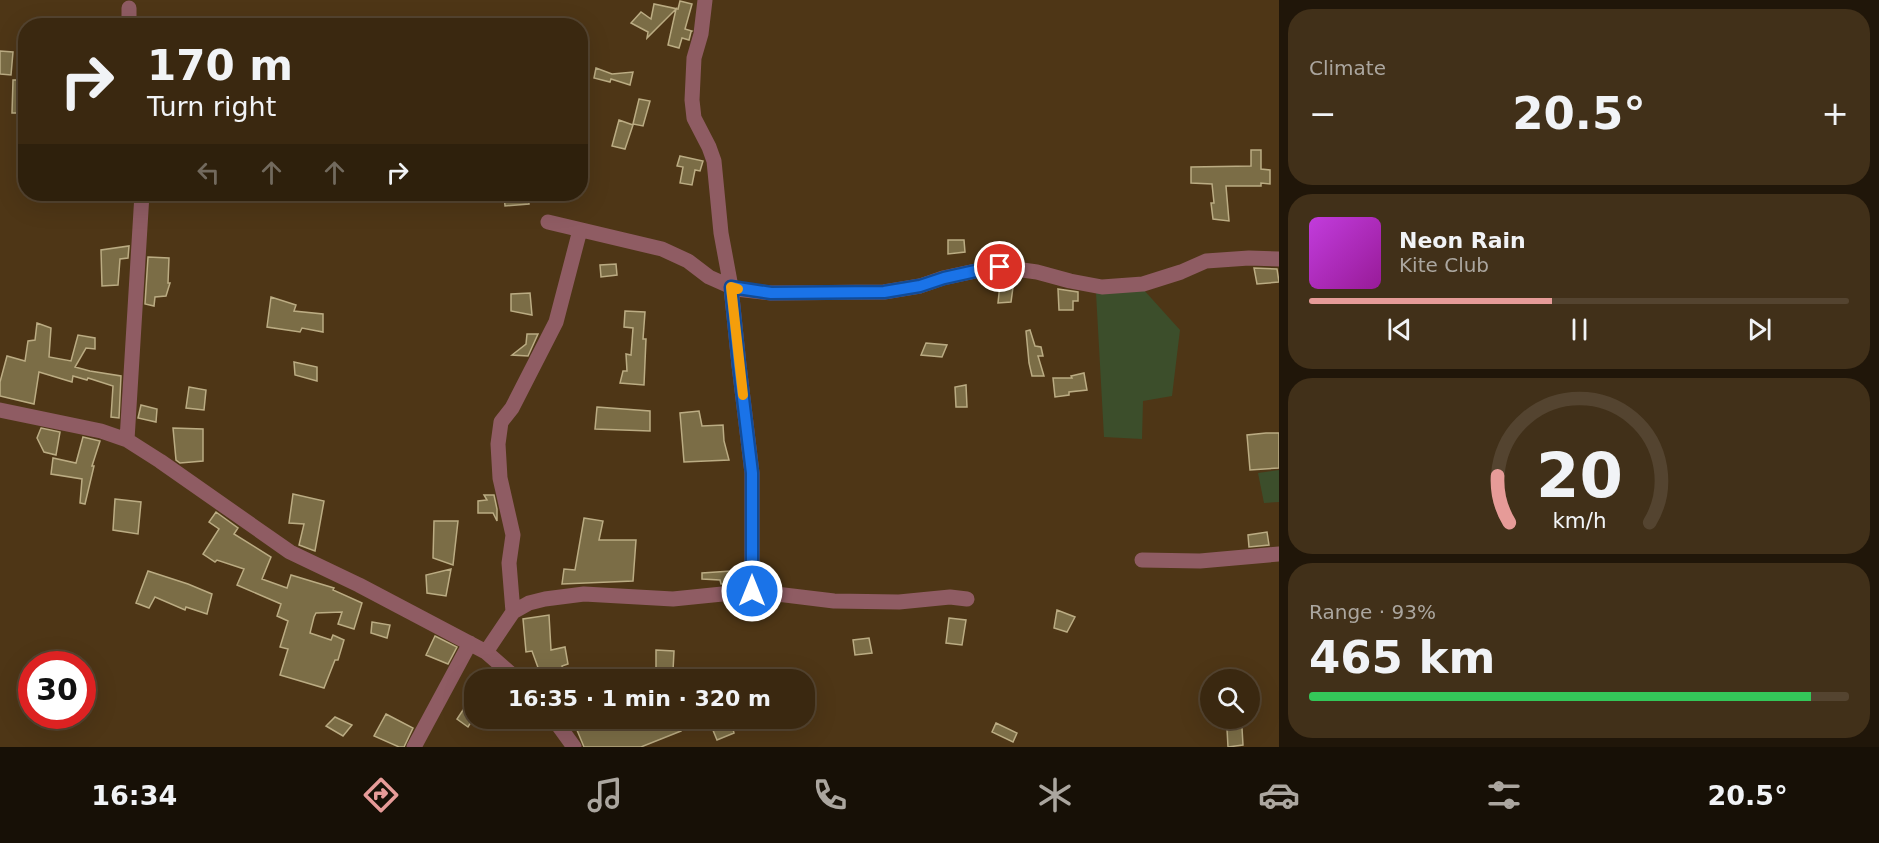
<!DOCTYPE html>
<meta charset="utf-8">
<style>
:root{--surface:#3a2810;--page:#413019;--text:#f1f3f6;--muted:#aba69f;--line:#544430;--accent:#e69b98}
body{margin:0;font-family:"DejaVu Sans",sans-serif;background:var(--page);color:var(--text);height:100vh;display:flex;flex-direction:column;font-size:22px;white-space:nowrap}
*{box-sizing:border-box;margin:0}
p{font-size:20px;color:var(--muted)}
.icon{flex:none;width:33px;height:33px;fill:none;stroke:currentColor;stroke-width:2;stroke-linecap:round;stroke-linejoin:round}
.map{position:relative;flex:1;overflow:hidden}
.side{display:flex;flex-direction:column;gap:9px;padding:9px;background:#201609;width:600px}
.side>*{flex:none}
.banner{position:absolute;left:18px;top:18px;width:570px;height:183px;border-radius:24px;box-shadow:0 6px 24px #0002,0 0 0 2px var(--line);background:#3a2810;color:var(--text);overflow:hidden}
.fabs{position:absolute;left:1200px;top:669px;display:grid;gap:12px}
.fabs a{display:grid;place-items:center;width:60px;height:60px;border-radius:50%;background:var(--surface);box-shadow:0 6px 24px #0002,0 0 0 2px var(--line);font-size:30px}
.speed{position:absolute;left:18px;top:651px;display:flex;gap:12px;font-size:30px;font-weight:700;text-align:center}
.speed>*{display:grid;place-content:center;width:78px;height:78px;border-radius:50%;background:var(--surface);box-shadow:0 6px 24px #0002,0 0 0 2px var(--line);line-height:1}
.speed .limit{border:9px solid #d22;background:#fff;color:#111}
.pin{position:absolute;display:grid;place-items:center;width:51px;height:51px;color:#fff;margin:-26px;border:3px solid #fff;border-radius:50%;box-shadow:0 2px 6px #0007}
.me{position:absolute;width:66px;margin:-33px;rotate:0deg;stroke-linejoin:round;filter:drop-shadow(0 0 4px #0008)}
.turn{display:flex;align-items:center;gap:21px;height:126px;padding:0 30px;font-size:27px}
.turn .icon{width:78px;height:78px;stroke-width:2.5}
.turn b{display:block;font-size:42px;line-height:51px}
.lanes{display:flex;align-items:center;height:57px;padding:0 30px;background:#0003;justify-content:center;gap:30px;direction:ltr}
.lanes .off{opacity:.35}
.big{font-size:45px;font-weight:600;line-height:1.1}
.side .tile{flex:1;display:flex;flex-direction:column;justify-content:center;gap:9px;min-width:0;padding:0 21px;border-radius:24px;background:var(--page)}
.side .dial{align-items:center;gap:0}
.dial svg{height:156px;overflow:visible;fill:none;stroke:var(--line);stroke-width:7;stroke-linecap:round;text-anchor:middle}
.dial text{fill:var(--text);stroke:none}
.song{display:flex;align-items:center;gap:18px}
.cover{width:72px;height:72px;border-radius:9px;background:linear-gradient(135deg,hsl(290 70% 55%),hsl(300 70% 35%))}
.played{height:6px;border-radius:3px;background:linear-gradient(90deg,var(--accent) 45%,var(--line) 45%)}
.keys{display:flex;justify-content:space-around;direction:ltr}
.heat{display:flex;justify-content:space-between;align-items:center;font-size:33px;direction:ltr}
.charge{height:9px;border-radius:4px;background:linear-gradient(90deg,#34c759 93%,var(--line) 0)}
.trip{position:absolute;left:464px;top:669px;width:351px;height:60px;border-radius:24px;background:var(--surface);box-shadow:0 6px 24px #0002,0 0 0 2px var(--line);font-weight:600;line-height:60px;text-align:center}
.menu{display:flex;height:96px;justify-content:space-around;align-items:center;background:#171006;color:var(--muted)}
.menu .icon{width:42px;height:42px}
.menu .active{color:var(--accent)}
.menu b{font-size:27px;color:var(--text)}
main{display:flex;flex:1;min-height:0}
.map>svg:first-child{display:block}
.green{fill:#3c4e2b}
.building{fill:#7b6d46;stroke:#bbac83;stroke-width:1.5}
.lines{fill:none;stroke-linecap:round;stroke-linejoin:round}
.minor{stroke:#8f5c63;stroke-width:15}
.route-casing{stroke:#114b97;stroke-width:15}
.route{stroke:#1a73e8;stroke-width:10}
.slow{stroke:#f59e0b;stroke-width:10}
</style>
<main>
<div class="map">
<svg width="1279" height="747" viewBox="0 0 1279 747">
<rect width="100%" height="100%" fill="#4e3616"/>
<path class="green" d="M1143,289L1180,330L1172,396L1143,401L1142,439L1104,437L1096,293Z
M1279,470V502L1264,503L1258,473Z"/>
<path class="building" d="M680,1L692,4L685,29L692,31L691,32L689,40L682,38L679,48L668,45L676,9L647,38L648,32L631,23L641,12L651,19L654,4L678,9Z
M0,51L13,52L11,75L0,74Z
M596,68L612,74L633,72L630,85L611,79L610,82L594,78Z
M13,80H26V113H12Z
M639,99L650,101L643,126L633,124Z
M619,120L633,125L625,149L612,146Z
M1251,150H1261V169L1270,170V184L1261,183V186H1226L1229,221L1213,219L1211,203H1214L1212,184L1191,183V167L1251,166Z
M680,156L703,161L700,171L695,170L692,185L680,183L683,167L677,166Z
M504,194H528L529,204L505,206Z
M948,240H964L965,252L948,254Z
M129,246L128,258L120,259L118,285L102,286L101,250Z
M148,257L169,258L168,283H170L166,296L155,297L154,306L145,304Z
M616,264L617,275L601,277L600,265Z
M1254,268L1277,269L1279,282L1257,284Z
M1000,284L1013,287L1011,302L998,303Z
M1058,289L1078,292V301H1073V310H1059Z
M530,293L532,315L511,311V294Z
M271,297L296,305L294,311L323,314V332L302,328L300,332L267,327Z
M625,311L645,312L643,339H646L644,385L620,383L623,371H627L626,354L631,355L633,328L624,327Z
M37,323L51,328L49,357L71,361L78,335L95,338V349L86,348L75,367L90,371L121,376L119,418L111,417L113,386L88,378L87,380L73,376L72,382L39,372L34,404L0,396V382L7,356L25,361L28,341L35,340Z
M1030,330L1035,346L1041,347L1043,356H1038L1044,376H1032L1029,363L1026,331Z
M527,334H538L528,356L512,355L526,344Z
M926,343L947,345L942,357L921,355Z
M294,362L317,367V381L295,375Z
M1084,373L1087,390L1069,392V395L1055,397L1053,378H1072L1071,376Z
M966,385L967,407H956L955,387Z
M189,387L206,390L204,410L186,408Z
M141,405L157,409L156,422L138,418Z
M597,407L650,411V431L595,429Z
M699,411L702,426L723,425L724,441L729,460L684,462L680,413Z
M41,428L60,432L56,455L44,452L37,438Z
M173,428L203,429V461L180,463L176,460Z
M1266,433H1279V468L1250,470L1247,435Z
M83,437L100,441L92,466H94L85,504L80,503L82,479L51,474L53,458L76,463Z
M293,494L324,501L315,551L299,545L304,524L289,523Z
M484,495H494L497,509V521L493,513H478V501L487,500Z
M115,499L141,502L138,534L113,530Z
M216,512L238,528L234,534L271,557L262,579L287,588L291,575L334,588L333,590L362,603L354,629L338,624L342,612L316,613L314,617L310,633L331,640L333,635L344,640L338,660H335L324,688L280,675L288,649L280,647L288,621L277,616L281,604L237,585L244,569L217,560L215,562L203,554L219,529L209,522Z
M584,518L603,521L599,540H636L633,581L562,584L564,569L575,570Z
M434,521H458L453,565L433,558Z
M1267,532L1269,545L1249,547L1248,535Z
M451,569L446,596L427,593L426,575Z
M148,571L188,584L212,594L207,614L186,607L185,610L155,597L149,608L136,603Z
M731,571L736,583L721,584L720,580L702,579V573Z
M1057,610L1075,617L1067,632L1054,628Z
M549,615L551,650L565,647L568,664L562,666L564,680H546L545,671L540,673L532,651L526,652L523,619Z
M949,618L966,620L962,645L946,643Z
M372,622L390,625L387,638L371,633Z
M435,636L457,647L448,664L426,655Z
M869,638L872,653L855,655L853,640Z
M656,650L674,651L673,671L656,669Z
M713,670L715,680H686L685,675Z
M467,704L474,711V717L468,727L457,719Z
M386,714L413,728L404,747H399L374,736Z
M335,717L352,725L343,736L326,726Z
M572,718H611L614,723L623,719L626,727L648,720L647,718H676L681,731L641,747H584Z
M708,718H730L734,733L717,740Z
M996,723L1017,733L1013,742L992,732Z
M1242,728L1243,745L1228,747L1227,729Z"/>
<g class="lines">
<path class="minor" d="M705,0L701,34L694,58L692,100L694,118L709,147L714,161L721,233L731,287L739,365L752,473V591
M129,26V8
M548,222L662,249L688,261L709,277L736,289L771,293L884,292L920,286L943,278L980,270L1000,267L1037,272L1070,281L1102,287L1143,284L1181,272L1206,261L1249,258L1279,259
M0,410L101,431L127,440L160,461L290,552L359,585L486,652L518,680
M127,440L142,194
M1142,560L1200,561L1279,554
M513,612L509,563L513,535L500,478L498,444L501,422L512,408L556,322L580,230
M486,652L513,612L529,603L545,599L584,594L673,599L752,591L834,601L899,602L950,597L967,599
M553,718L574,747
M414,747L470,643"/>
</g>
<g class="lines">
<defs>
<path id="route" d="M752,591V473L739,365L731,287L771,293L884,292L920,286L944,278L980,270L1000,267"/>
</defs>
<use href="#route" class="route-casing"/>
<use href="#route" class="route"/>
<path class="slow" d="M738,289L731,287L743,395"/>
</g>
</svg>
<div class="fabs">
<a><svg class="icon" aria-label="search" viewBox="0 0 24 24"><circle cx="10" cy="10" r="6"/><path d="M15 15l6 6"/></svg></a>
</div>
<div class="speed"><div class="limit">30</div></div>
<div class="pin" style="left:1000px;top:267px;background:#d93025"><svg class="icon" aria-label="arrive" viewBox="0 0 24 24"><path d="M6 21V4h12l-3 4 3 4H6"/></svg></div>
<svg class="me" style="left:752px;top:591px" viewBox="-20 -20 40 40"><circle r="17" fill="#1a73e8" stroke="#fff" stroke-width="3"/><path d="M0-11L8 9 0 5-8 9z" fill="#fff"/></svg>
<div class="trip">16:35 · 1 min · 320 m</div>
<div class="banner">
<div class="turn"><svg class="icon" aria-label="right" viewBox="0 0 24 24"><path d="M7 20v-9h11M14 6l5 5-5 5"/></svg><div><b>170 m</b>Turn right</div></div>
<div class="lanes"><svg class="icon off" aria-label="left" viewBox="0 0 24 24"><path d="M17 20v-9H6M10 6l-5 5 5 5"/></svg><svg class="icon off" aria-label="ahead" viewBox="0 0 24 24"><path d="M12 20V5M6 11l6-6 6 6"/></svg><svg class="icon off" aria-label="ahead" viewBox="0 0 24 24"><path d="M12 20V5M6 11l6-6 6 6"/></svg><svg class="icon" aria-label="right" viewBox="0 0 24 24"><path d="M7 20v-9h11M14 6l5 5-5 5"/></svg></div>
</div>
</div>
<section class="side">
<div class="tile"><p>Climate</p>
<div class="heat"><a>−</a><b class="big">20.5°</b><a>+</a></div>
</div>
<div class="tile">
<div class="song"><i class="cover"></i><div><b>Neon Rain</b><p>Kite Club</p></div></div>
<div class="played"></div>
<div class="keys"><svg class="icon" aria-label="previous" viewBox="0 0 24 24"><path d="M18 5L8 12l10 7zM5 5v14"/></svg><svg class="icon" aria-label="pause" viewBox="0 0 24 24"><path d="M8 5v14M16 5v14"/></svg><svg class="icon" aria-label="next" viewBox="0 0 24 24"><path d="M6 5l10 7-10 7zM19 5v14"/></svg></div>
</div>
<div class="tile dial"><svg viewBox="0 0 100 80">
<path d="M14 69A42 42 0 1 1 86 69"/>
<path d="M14 69A42 42 0 0 1 8 45" stroke="#e69b98"/>
<text x="50" y="56" font-size="32" font-weight="700">20</text>
<text x="50" y="72" font-size="11">km/h</text>
</svg></div>
<div class="tile"><p>Range · 93%</p><b class="big">465 km</b><div class="charge"></div></div>
</section>
</main>
<nav class="menu">
<b>16:34</b>
<svg class="icon active" aria-label="directions" viewBox="0 0 24 24"><path d="M12 3l9 9-9 9-9-9zM9 14v-3h6M13 9l2 2-2 2"/></svg>
<svg class="icon" aria-label="music" viewBox="0 0 24 24"><path d="M9 18V5l10-2v13"/><circle cx="6" cy="18" r="3"/><circle cx="16" cy="16" r="3"/></svg>
<svg class="icon" aria-label="phone" viewBox="0 0 24 24"><path d="M5 4h4l2 5-3 2q2 4 5 5l2-3 5 2v4C11 20 4 13 5 4z"/></svg>
<svg class="icon" aria-label="climate" viewBox="0 0 24 24"><path d="M12 3v18M4 7l16 10M4 17L20 7"/></svg>
<svg class="icon" aria-label="car" viewBox="0 0 24 24"><path d="M5 17H2v-5l4-1 3-4h7l3 4 3 1v5h-3M9 17h6M6 11h13"/><circle cx="7" cy="17" r="2"/><circle cx="17" cy="17" r="2"/></svg>
<svg class="icon" aria-label="filters" viewBox="0 0 24 24"><path d="M4 7h16M4 17h16"/><circle cx="9" cy="7" r="2"/><circle cx="15" cy="17" r="2"/></svg>
<b>20.5°</b>
</nav>
